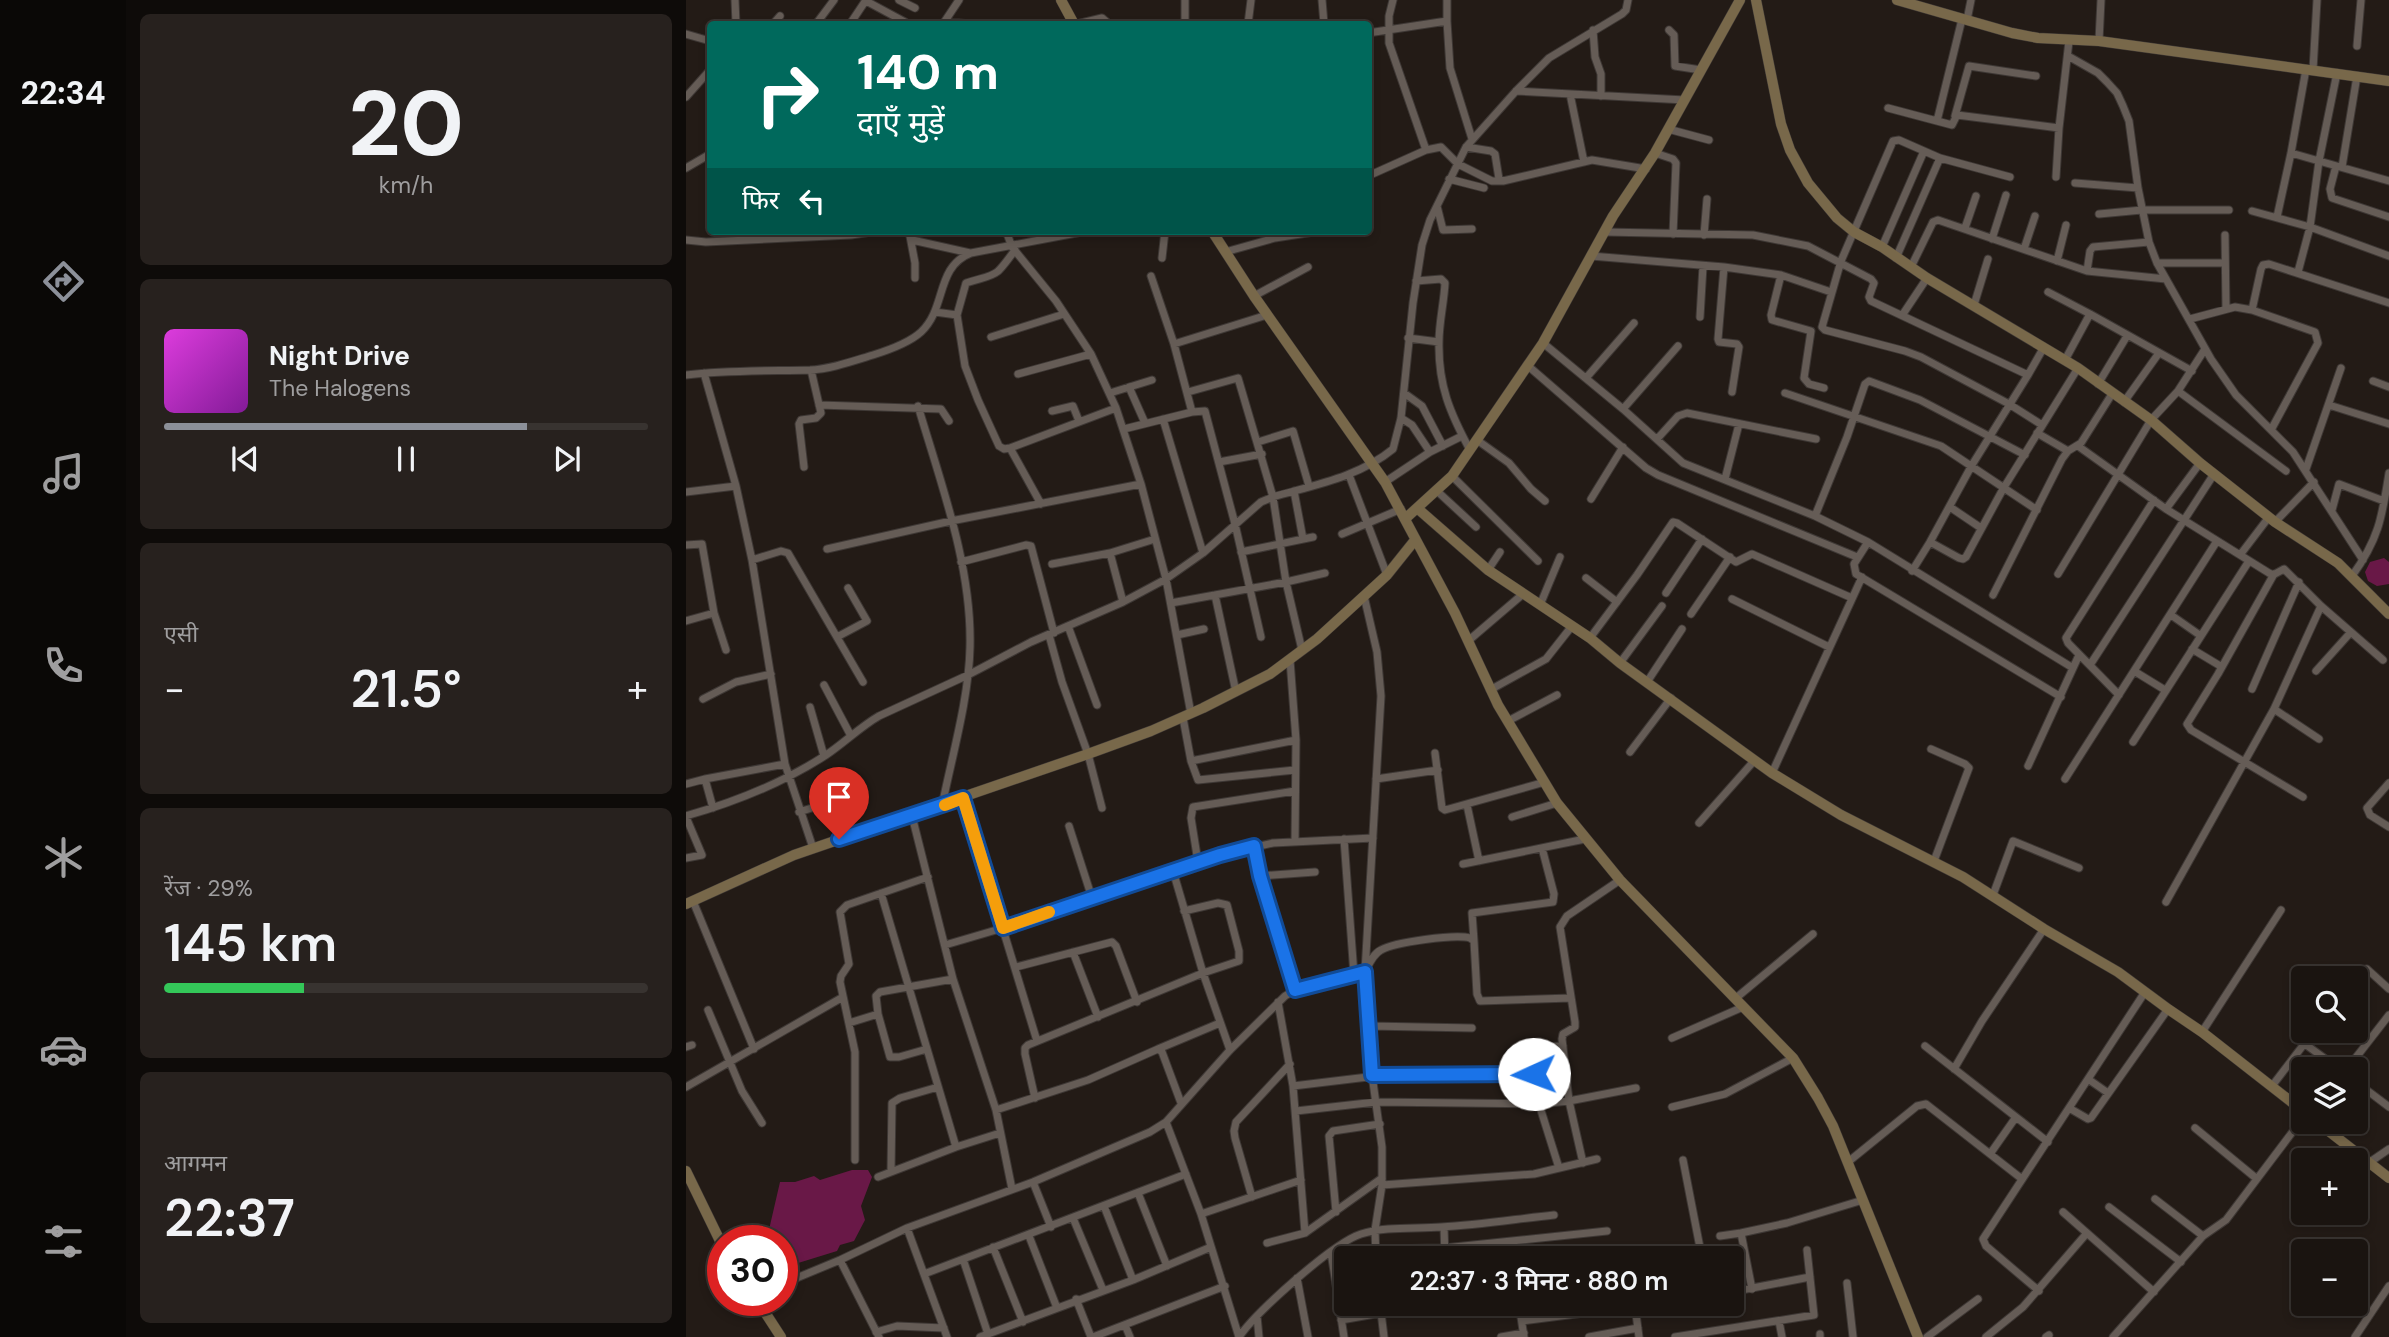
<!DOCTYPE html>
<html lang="hi">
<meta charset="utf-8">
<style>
:root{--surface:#1a1410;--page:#27211e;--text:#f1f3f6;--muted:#9f9e9f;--line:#383330;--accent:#8c9099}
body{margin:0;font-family:"DM Sans","Noto Sans Devanagari",sans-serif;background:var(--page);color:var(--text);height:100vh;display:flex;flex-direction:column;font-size:26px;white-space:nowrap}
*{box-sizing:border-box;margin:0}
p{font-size:23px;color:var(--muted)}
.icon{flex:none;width:38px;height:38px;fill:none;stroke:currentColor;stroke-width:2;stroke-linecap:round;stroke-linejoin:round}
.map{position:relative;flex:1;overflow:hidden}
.sheet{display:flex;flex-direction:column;gap:14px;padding:14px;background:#0e0b09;width:560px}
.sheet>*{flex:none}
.top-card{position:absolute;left:21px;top:21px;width:665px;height:214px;border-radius:7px;box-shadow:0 4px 10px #0003,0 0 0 2px var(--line);background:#00695c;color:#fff;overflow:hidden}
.controls{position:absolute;left:1605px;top:966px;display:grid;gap:14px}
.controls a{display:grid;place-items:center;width:77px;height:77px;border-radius:7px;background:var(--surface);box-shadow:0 4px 10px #0003,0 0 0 2px var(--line);font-size:35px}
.speed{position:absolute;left:21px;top:1225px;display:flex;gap:14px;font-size:35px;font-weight:700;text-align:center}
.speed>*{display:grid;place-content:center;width:91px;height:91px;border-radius:50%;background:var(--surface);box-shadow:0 4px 10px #0003,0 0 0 2px var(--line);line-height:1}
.speed .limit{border:10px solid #d22;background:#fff;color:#111}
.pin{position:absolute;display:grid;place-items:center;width:60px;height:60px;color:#fff;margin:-72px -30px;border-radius:50% 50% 50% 0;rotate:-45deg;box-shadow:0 0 7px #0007}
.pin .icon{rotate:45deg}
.me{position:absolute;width:77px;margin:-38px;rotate:268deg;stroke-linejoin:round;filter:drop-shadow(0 0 5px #0008)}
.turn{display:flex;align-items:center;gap:24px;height:147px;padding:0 35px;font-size:32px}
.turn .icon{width:91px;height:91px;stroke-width:2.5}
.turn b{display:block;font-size:49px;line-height:60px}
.then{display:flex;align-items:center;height:66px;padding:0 35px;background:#0003;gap:14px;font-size:26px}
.big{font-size:52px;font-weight:600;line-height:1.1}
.sheet .card{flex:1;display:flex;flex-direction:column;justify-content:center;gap:10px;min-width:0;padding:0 24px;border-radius:10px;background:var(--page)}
.sheet .dial{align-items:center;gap:0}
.dial b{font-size:91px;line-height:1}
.song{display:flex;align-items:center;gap:21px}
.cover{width:84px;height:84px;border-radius:10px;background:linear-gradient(135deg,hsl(300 70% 55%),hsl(290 70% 35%))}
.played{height:7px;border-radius:4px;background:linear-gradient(90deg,var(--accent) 75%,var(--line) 75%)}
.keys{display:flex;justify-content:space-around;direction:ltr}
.heat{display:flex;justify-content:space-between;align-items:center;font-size:38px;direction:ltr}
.charge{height:10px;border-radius:5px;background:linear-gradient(90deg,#34c759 29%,var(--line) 0)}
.trip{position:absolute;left:648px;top:1246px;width:410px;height:70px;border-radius:7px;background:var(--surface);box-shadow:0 4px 10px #0003,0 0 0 2px var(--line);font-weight:600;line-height:70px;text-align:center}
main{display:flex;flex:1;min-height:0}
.dock{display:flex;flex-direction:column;width:126px;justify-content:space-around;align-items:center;background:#0a0806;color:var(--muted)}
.dock .icon{width:49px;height:49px}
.dock .current{color:var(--accent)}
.dock b{font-size:32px;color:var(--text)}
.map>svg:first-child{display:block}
.water{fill:#691847}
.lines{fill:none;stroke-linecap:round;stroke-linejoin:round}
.street-casing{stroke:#3e3835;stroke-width:9}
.secondary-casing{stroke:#3e3835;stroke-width:11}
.street{stroke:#655c56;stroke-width:7}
.secondary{stroke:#78684a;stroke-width:10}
.route-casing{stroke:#114b97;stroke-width:18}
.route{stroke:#1a73e8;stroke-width:12}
.slow{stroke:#f59e0b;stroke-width:12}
</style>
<main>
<nav class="dock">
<b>22:34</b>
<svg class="icon current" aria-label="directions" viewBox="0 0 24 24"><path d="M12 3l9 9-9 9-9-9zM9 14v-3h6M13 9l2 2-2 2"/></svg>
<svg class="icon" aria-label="music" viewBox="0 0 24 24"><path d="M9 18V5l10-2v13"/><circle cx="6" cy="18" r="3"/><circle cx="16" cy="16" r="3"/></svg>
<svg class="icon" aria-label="phone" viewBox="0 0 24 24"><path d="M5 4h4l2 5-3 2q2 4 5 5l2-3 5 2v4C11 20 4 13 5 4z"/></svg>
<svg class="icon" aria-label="climate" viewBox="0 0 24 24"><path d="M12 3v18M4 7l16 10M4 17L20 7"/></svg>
<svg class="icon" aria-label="car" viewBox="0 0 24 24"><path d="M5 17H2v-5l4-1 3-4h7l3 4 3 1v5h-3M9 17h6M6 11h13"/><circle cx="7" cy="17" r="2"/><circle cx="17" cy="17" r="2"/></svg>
<svg class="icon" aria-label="filters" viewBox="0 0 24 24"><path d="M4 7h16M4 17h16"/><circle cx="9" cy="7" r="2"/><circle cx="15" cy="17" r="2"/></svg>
</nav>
<section class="sheet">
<div class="card dial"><b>20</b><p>km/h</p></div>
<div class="card">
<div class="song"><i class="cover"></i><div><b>Night Drive</b><p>The Halogens</p></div></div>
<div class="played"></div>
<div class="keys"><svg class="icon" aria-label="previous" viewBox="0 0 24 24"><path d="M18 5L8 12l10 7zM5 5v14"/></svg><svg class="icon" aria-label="pause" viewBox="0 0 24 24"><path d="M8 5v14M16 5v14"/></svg><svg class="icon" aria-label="next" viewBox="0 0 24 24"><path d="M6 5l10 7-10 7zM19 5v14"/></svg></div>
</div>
<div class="card"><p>एसी</p>
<div class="heat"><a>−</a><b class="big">21.5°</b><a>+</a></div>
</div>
<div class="card"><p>रेंज · 29%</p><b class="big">145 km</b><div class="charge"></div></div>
<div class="card"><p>आगमन</p><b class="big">22:37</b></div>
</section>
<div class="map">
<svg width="1703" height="1337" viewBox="0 0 1703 1337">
<rect width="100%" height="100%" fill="#231b16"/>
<path class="water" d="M1698,558L1703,562V584L1691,586L1682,581L1679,572L1684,562Z
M166,1170H182L186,1177L175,1206L179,1220L168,1241L154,1245L151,1251L96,1268V1241H84L82,1234L94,1182H109L128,1176L134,1180Z"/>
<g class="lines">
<defs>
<path id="street" d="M49,0L50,24
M213,0L229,8
M499,0V24
M636,0L638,24
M707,0L703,16V43L740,150
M180,1L219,22
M1281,20L1285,0
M761,21V0
M259,22L286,24
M87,24L94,16
M130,24L148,0
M164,24L180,0
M257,24L273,0
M391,24L416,18L423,24
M562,24L565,0
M907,30L909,57L915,74V96
M983,30L988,35L989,66L1015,70
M682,33L761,21L764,68L786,139
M0,34L24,41
M1413,41L1415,0
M1671,46L1675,0
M1382,56L1412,73L1421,82L1431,93L1437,106L1443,121L1452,188L1463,242L1471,263L1525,359L1550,395L1607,452L1677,560
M1627,70L1631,0
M830,91L999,100
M884,94L898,162
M0,97L24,70
M1202,108L1266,125L1271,115L1373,128
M1269,116L1283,66L1350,76
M1251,121L1276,19
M982,129L1023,140
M780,147L805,151L809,154L813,179L817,181L906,160L960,169
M969,153L987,159L990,163L987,234
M1605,153L1703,181
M1650,166L1644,189L1646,198L1703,217
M1656,167L1671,76
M0,168L24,154
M682,176L740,150L755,147L772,164L806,181H815
M1324,177L1254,158L1213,140L1207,141L1155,261L1136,327L1139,330L1219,351L1235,357L1323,404L1356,425
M1370,177L1373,128L1383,41
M763,179L798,188
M1389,183L1452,188
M751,206L757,230L786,229
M1566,211L1624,227L1703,256
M1413,214L1456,210H1543
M1591,217L1605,153L1620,69
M1279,228L1290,196
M223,231L229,263V278
M320,231L326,247L370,301L405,354L430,408L455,484L480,579L505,714
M919,232L1067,235L1122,246L1185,279L1188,283L1183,297L1185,301L1342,375L1286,465L1244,542L1226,571
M1018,235L1021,199
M1539,235L1540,308
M1306,239L1320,195
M0,240L20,242L165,235L192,231
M226,240L284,253
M1196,247L1238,151
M1338,249L1349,216
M329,250C308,279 312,273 280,283L271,315L279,366L292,400L313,446L318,449L324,448L430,408
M539,252L589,238L634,231
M905,256L1038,267L1095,275L1145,292
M476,258L479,231
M1210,258L1254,158
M1371,261L1380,225
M1471,263H1539
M1038,267L1032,339L1033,342L1051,344L1053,347L1046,392
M1225,267L1247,222L1252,220L1401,271L1480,279
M1401,271L1404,251L1407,247L1463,242
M1612,272L1624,227L1633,161L1651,73
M1095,275L1085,315L1086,320L1125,331L1118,378L1123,384L1138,388
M465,276L488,344L506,412
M730,281L755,279L759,283C758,303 753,322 753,342C752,385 764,413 784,450
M1362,292L1404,314L1379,360
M568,296L622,267
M1288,305L1302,259
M1566,310L1575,269L1577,265L1583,264L1703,303
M249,312L271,315
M1217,314L1241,278
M1404,314L1506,371
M1014,317L1017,266
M1504,319L1549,307L1566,310L1629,332L1632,343L1585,430
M305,337L378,314
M722,338L753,342
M857,343L937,409L997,463L1129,516L1182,542L1387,668
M488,344L581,315
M841,365L960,468L972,475L1171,557
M18,373L50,486L66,560L99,764L127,848
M332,374L405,354
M0,375C41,370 83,371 124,370C145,369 167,361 187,355C203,350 223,343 235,332C261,308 249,267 285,253L401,231
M1342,375L1358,347
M900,378L948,323
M1687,381L1703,387
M1412,384L1441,336
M443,387L459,423
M1492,391L1600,471
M502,392L552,378L587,497L600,582L616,650
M424,393L466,380
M718,393L736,406L757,446
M1099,393L1255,446L1351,510
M1438,402L1473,353
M133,405L255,409L263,421
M1643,405L1703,424
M232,406C255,484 286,566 284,647C283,698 266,756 256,806
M937,409L992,346
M366,411L387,406L393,421
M715,418L726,425L744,452
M477,419L517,553
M438,429L506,412L519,411L549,524L575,637
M1351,433L1382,451
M971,439L992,416L1001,413L1130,439
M791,440L823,463L845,489L859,501
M572,442L607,431L623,486
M1392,446L1480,509L1583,573L1587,575L1598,569L1635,606L1697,660
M324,448L355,504
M533,462L576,454
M118,467L113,424L115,420L130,418L135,413L125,370
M1620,469L1655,368
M663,475L701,575
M766,476L852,561
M1039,479L1053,424
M699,482L744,452L776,436
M608,491L617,539
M751,491L790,527
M0,492L50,486
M905,499L937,447
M1264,507L1295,528
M1480,509L1514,463
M1646,510L1653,484L1698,501
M1129,516L1161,437L1179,384L1183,381L1234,400L1339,455
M1589,522L1628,482
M656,534L715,509
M1182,542L1168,564L1170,574L1375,697
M1244,542L1273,558L1277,559L1280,557L1317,489L1392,368
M0,545L16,544L28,613L40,650
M141,549L265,521L455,484
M555,552L627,537
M424,553L437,602
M1554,555L1583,517
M66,560L95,551L102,553L177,682
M275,562L340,545L345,546L368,633
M366,564L424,553L469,539
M802,570L814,552
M1372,574L1465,420L1492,391L1519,349
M1588,574L1532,674L1501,724L1505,730L1617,797
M1666,576C1693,539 1696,517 1703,473
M900,578L931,602
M980,593L1016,539
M529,595L550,692
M1307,595L1376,459L1382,451L1395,443L1426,394
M678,596L691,652L695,696L679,972L686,1075L696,1147V1185L689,1230L690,1258
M1046,599L1143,647
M485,603L600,582L639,573
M854,605L874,557
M1005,614L1044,557
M1485,615L1515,636
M0,621L28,613
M382,626L411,705
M363,635L376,682L402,754L416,808
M491,635L518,629
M151,637L181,621L162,588
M904,638L951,575L987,522L991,523L1050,562L1066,554L1166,598
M782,641L837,594
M1506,649L1536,667
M604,660L610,740L609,841
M934,663L976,606
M1404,665L1528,474
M1448,671L1479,690
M1630,671L1665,632
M961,682L996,629
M138,685L165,736
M1566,689L1613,582
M804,690L860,659L886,626
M1433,695L1382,643L1380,638L1468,500
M17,699L50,682L85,674
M124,707L138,756
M1588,709L1633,739
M497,718L505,761L512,780L609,770
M822,721L871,695
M1447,742L1563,561
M1245,749L1279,764L1283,768L1248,861
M944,752L985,698
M749,753L756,808L759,810L859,782
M505,761L610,740
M1342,766L1393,655
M1086,773L1176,577
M19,779L99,764
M690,779L752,770
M1379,779L1531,541
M1703,783L1681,808L1684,815L1703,827
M0,784L19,779L27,808
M277,798L351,1041
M781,805L793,861
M113,812L151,800
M0,816C49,802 97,783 140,755C158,743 174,727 193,716L282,675L345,642L437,602L480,579L517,553L575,502L587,497C628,485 673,477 707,449L715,418L727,303L736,245L744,220L780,147L830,91L863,58L936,14L940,10L942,0
M226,816L267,979L310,1110L326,1189
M0,817L16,855L0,858
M826,817L871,803
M1013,823L1068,761
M383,826L406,898
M658,839L668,975
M568,846L574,876L609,990
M512,862L505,818L507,807L609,791
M777,864L899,839
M487,871L517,973L544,1050
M574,876L629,872
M195,893L270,1147
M1307,895L1327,841L1393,868
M7,901L68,1049
M1480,902L1588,709L1635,606
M788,941L786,913L867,902L868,894L856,848
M259,945L317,928L534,855L587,843L687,838
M387,952L412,1017
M330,967L426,942L430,946L451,1002
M1670,979L1676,970L1681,969L1703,989
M1050,998L1127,934
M592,1002L607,1086L619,1233
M22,1010L56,1091L76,1123
M163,1023L192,1014
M684,1026L786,1028
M1516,1032L1595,910
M986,1038L1057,1007
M1619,1044L1653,1069
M1239,1046L1362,1142
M0,1047L6,1045
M241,1049L213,1057H204L192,1014L190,996L194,992L267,979
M472,1049L534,1023
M1268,1069L1296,1021L1358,929
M1661,1069L1703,1015
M1402,1079L1422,1093
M1670,1082L1703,1107
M607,1086L707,1074H848
M1586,1086L1628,1031
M0,1087L157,997
M349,1098L339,1054V1048L342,1045L517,973L553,961V951L541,905L532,903L498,911
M986,1107L1039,1094L1107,1058
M1383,1108L1402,1119L1405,1118L1482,1009
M310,1110L402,1080L472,1049L476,1052L495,1103
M610,1111L690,1102L853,1104L883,1101L950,1088
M480,1122L515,1214L553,1337
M1509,1128L1571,1179
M1304,1154L1330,1117
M169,1160V1052L154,982L155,976L163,964L154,912L161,905L242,877
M997,1160L1016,1258
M1162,1162L1231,1106L1240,1104L1336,1179
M1684,1162L1703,1149
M897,1163L883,1101L876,1039L877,1034L889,1027V1022L874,927L881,916L934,880
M873,1168L853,1104L847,1054L848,1050L854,1047L877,1046
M205,1171L206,1103L214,1098L252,1087
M192,1177L270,1147L314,1133
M347,1182L365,1227
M696,1185L848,1174L911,1159
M452,1193L481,1266
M566,1197L549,1138L548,1131L550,1122L604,1064
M1469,1199L1517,1236
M418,1206L447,1280
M1423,1207L1495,1262
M650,1212L643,1136L647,1131L694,1124
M1377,1212L1468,1292
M515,1214L615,1180
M387,1218L417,1290
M758,1227L759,1258
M221,1228L261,1337
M1055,1233L1101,1223L1177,1200
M343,1236L371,1308
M1034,1236L1055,1233L1066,1289
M581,1243L619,1233L696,1178
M307,1247L337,1322
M689,1249L758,1248L921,1231
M645,1252L658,1337
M277,1259L302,1334
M154,1260L193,1337
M238,1274L500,1174
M611,1278L622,1337
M1161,1283L1167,1337
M96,1284L154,1260L221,1228L347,1182L464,1132L480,1122L544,1050L599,996L609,990L679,972C683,964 687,954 695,950C709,942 769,934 784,938L788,941L791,994L794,1001L885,998
M1353,1291L1300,1246L1297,1239L1459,992
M1045,1292L1124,1277
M390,1299L405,1337
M694,1304L698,1337
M833,1304L838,1337
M949,1306L953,1337
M571,1316L573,1337
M655,1320L695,1313L772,1310
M836,1321L968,1304
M1093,1321L1096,1337
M439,1325L444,1337
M190,1332L211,1326L258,1328
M1134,1334V1337
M294,1337L447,1280L525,1247
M407,1337L539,1286
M553,1337C570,1312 647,1243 675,1234C700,1226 730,1229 755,1227C793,1225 830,1219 868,1215
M815,1337L838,1333
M903,1337L952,1328
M989,1337L1128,1315L1121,1250
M1241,1337L1292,1299
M1300,1337L1337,1307L1401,1233
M1360,1337L1363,1335
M1427,1337L1517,1236L1540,1220L1617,1118
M1669,1337L1703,1286"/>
<path id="secondary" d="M375,0L388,24
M1070,0L1095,124L1104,150L1122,183L1151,218L1168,232L1196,247L1241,278L1392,368L1465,420L1514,463L1589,522L1652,563L1703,614
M1211,0L1326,33L1352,38L1413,41L1703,81
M526,231L568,296L699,482L769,613L812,705L871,803L934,880L1107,1058L1132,1098L1147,1126L1232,1337
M731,508L802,570L904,638L934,663L1086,773L1155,815L1277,877L1358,929L1432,972L1482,1009L1516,1032L1617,1111
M720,518L766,476L857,343L927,216L969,153L1054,0
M0,904L108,855L402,754L465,731L517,708L584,674L631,639L701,575L729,540
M1631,1122L1703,1178
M0,1171L37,1247
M71,1300L95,1337"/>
</defs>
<use href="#street" class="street-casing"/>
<use href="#secondary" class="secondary-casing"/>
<use href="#street" class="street"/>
<use href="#secondary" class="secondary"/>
</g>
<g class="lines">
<defs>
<path id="route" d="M153,839L277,798L317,928L534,855L568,846L574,876L609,990L679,972L686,1075L848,1074"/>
</defs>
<use href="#route" class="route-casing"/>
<use href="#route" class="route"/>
<path class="slow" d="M259,805L277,798L317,928L363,912"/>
</g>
</svg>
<div class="controls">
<a><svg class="icon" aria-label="search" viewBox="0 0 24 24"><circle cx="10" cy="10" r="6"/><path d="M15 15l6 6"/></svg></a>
<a><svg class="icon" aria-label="layers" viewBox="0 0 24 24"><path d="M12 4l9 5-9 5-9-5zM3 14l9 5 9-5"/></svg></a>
<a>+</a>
<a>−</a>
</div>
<div class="speed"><div class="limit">30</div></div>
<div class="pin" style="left:153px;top:839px;background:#d93025"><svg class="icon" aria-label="arrive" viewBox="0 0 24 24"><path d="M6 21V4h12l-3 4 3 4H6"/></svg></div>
<svg class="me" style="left:848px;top:1074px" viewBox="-20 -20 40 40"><circle r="19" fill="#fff"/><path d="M0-13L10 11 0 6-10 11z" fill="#1a73e8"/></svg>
<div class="trip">22:37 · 3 मिनट · 880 m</div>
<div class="top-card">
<div class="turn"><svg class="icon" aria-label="right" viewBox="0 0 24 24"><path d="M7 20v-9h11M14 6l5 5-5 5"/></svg><div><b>140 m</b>दाएँ मुड़ें</div></div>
<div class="then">फिर<svg class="icon" aria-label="left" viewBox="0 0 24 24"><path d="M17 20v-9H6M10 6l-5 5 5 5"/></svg></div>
</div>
</div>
</main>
